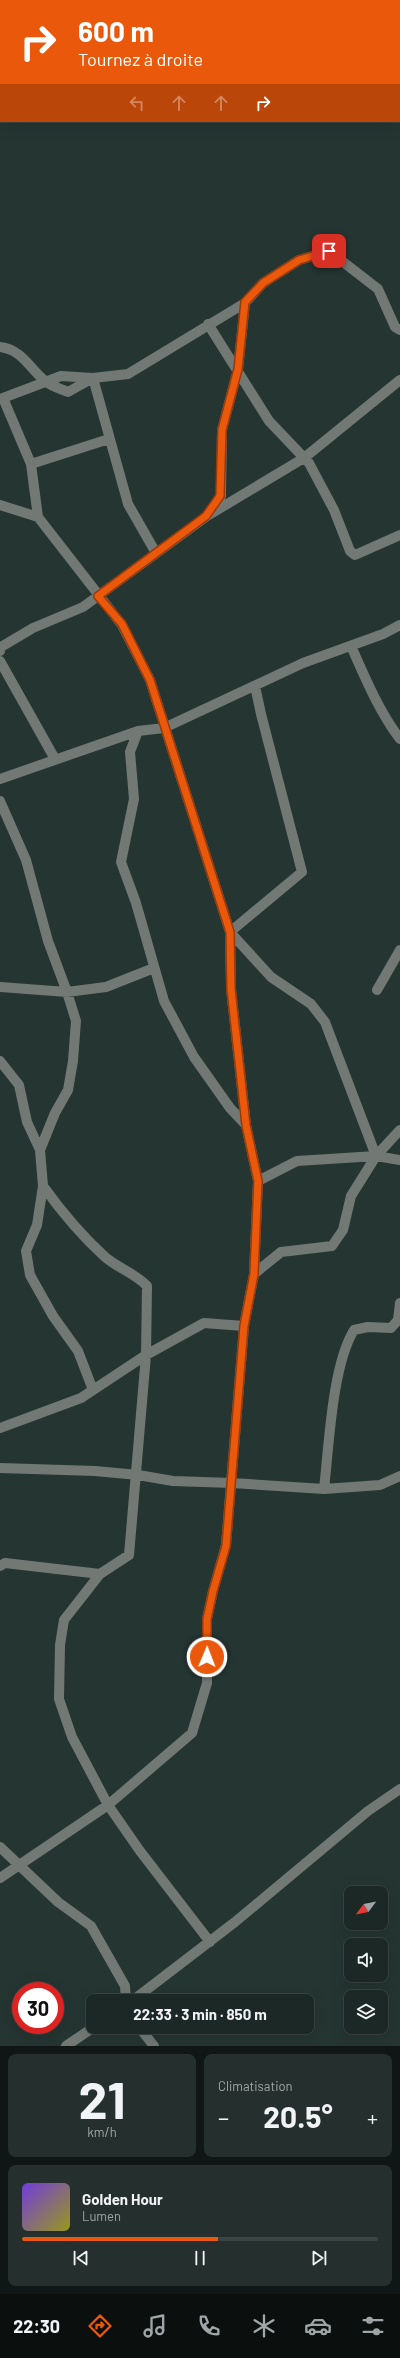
<!DOCTYPE html>
<html lang="fr">
<meta charset="utf-8">
<style>
:root{--surface:#1c2826;--page:#25302e;--text:#f1f3f6;--muted:#a0a6a7;--line:#3a4443;--accent:#ea580c}
body{margin:0;font-family:Barlow,sans-serif;background:var(--page);color:var(--text);height:100vh;display:flex;flex-direction:column;font-size:15px;white-space:nowrap}
*{box-sizing:border-box;margin:0}
p{font-size:13px;color:var(--muted)}
.icon{flex:none;width:22px;height:22px;fill:none;stroke:currentColor;stroke-width:2;stroke-linecap:round;stroke-linejoin:round}
.map{position:relative;height:2046px;overflow:hidden}
.drawer{display:flex;flex-direction:column;gap:8px;padding:8px;background:#0f1615;flex:1}
.drawer>*{flex:none}
.hud{position:absolute;left:0px;top:0px;width:400px;height:122px;box-shadow:0 4px 16px #0002,0 0 0 1px var(--line);background:#ea580c;color:#fff;overflow:hidden}
.needle{width:26px;rotate:238deg}
.tools{position:absolute;left:344px;top:1886px;display:grid;gap:8px}
.tools a{display:grid;place-items:center;width:44px;height:44px;border-radius:8px;background:var(--surface);box-shadow:0 4px 16px #0002,0 0 0 1px var(--line);font-size:20px}
.speed{position:absolute;left:12px;top:1982px;display:flex;gap:8px;font-size:20px;font-weight:700;text-align:center}
.speed>*{display:grid;place-content:center;width:52px;height:52px;border-radius:50%;background:var(--surface);box-shadow:0 4px 16px #0002,0 0 0 1px var(--line);line-height:1}
.speed .limit{border:6px solid #d22;background:#fff;color:#111}
.pin{position:absolute;display:grid;place-items:center;width:34px;height:34px;color:#fff;margin:-17px;border-radius:8px;box-shadow:0 2px 6px #0006}
.me{position:absolute;width:44px;margin:-22px;rotate:1deg;stroke-linejoin:round;filter:drop-shadow(0 0 3px #0008)}
.turn{display:flex;align-items:center;gap:14px;height:84px;padding:0 12px;font-size:18px}
.turn .icon{width:52px;height:52px;stroke-width:2.5}
.turn b{display:block;font-size:28px;line-height:34px}
.lanes{display:flex;align-items:center;height:38px;padding:0 12px;background:#0003;justify-content:center;gap:20px;direction:ltr}
.lanes .off{opacity:.35}
.big{font-size:30px;font-weight:700;line-height:1.1}
.drawer .tile{flex:1;display:flex;flex-direction:column;justify-content:center;gap:6px;min-width:0;padding:0 14px;border-radius:8px;background:var(--page)}
.drawer .dial{align-items:center;gap:0}
.dial b{font-size:52px;line-height:1}
.song{display:flex;align-items:center;gap:12px}
.cover{width:48px;height:48px;border-radius:6px;background:linear-gradient(135deg,hsl(260 70% 55%),hsl(60 70% 35%))}
.played{height:4px;border-radius:2px;background:linear-gradient(90deg,var(--accent) 55%,var(--line) 55%)}
.keys{display:flex;justify-content:space-around;direction:ltr}
.heat{display:flex;justify-content:space-between;align-items:center;font-size:22px;direction:ltr}
.drawer .tiles{flex:1;display:grid;gap:8px;grid-template-columns:1fr 1fr}
.tile:last-child{grid-column:span 2}
.trip{position:absolute;left:86px;top:1994px;width:228px;height:40px;border-radius:8px;background:var(--surface);box-shadow:0 4px 16px #0002,0 0 0 1px var(--line);font-weight:700;line-height:40px;text-align:center}
.menu{display:flex;height:64px;justify-content:space-around;align-items:center;background:#0b100f;color:var(--muted)}
.menu .icon{width:28px;height:28px}
.menu .current{color:var(--accent)}
.menu b{font-size:18px;color:var(--text)}
.map>svg:first-child{display:block}
.lines{fill:none;stroke-linecap:round;stroke-linejoin:round}
.minor{stroke:#727975;stroke-width:10}
.route-casing{stroke:#983908;stroke-width:10}
.route{stroke:#ea580c;stroke-width:7}
</style>
<div class="map">
<svg width="400" height="2046" viewBox="0 0 400 2046">
<rect width="100%" height="100%" fill="#253532"/>
<g class="lines">
<path class="minor" d="M0,0H1
M8,0L13,1
M281,0L289,1
M67,1L69,0
M399,35H400
M208,324L269,421L309,463L334,510L350,551L355,555L400,535
M0,347C23,350 29,368 45,381C51,386 61,389 68,392L93,378L128,504L156,553
M3,398L31,464L38,517
M0,399L61,376L93,378L128,374L245,303L263,283L299,260L329,251L378,289L395,327L400,330
M31,464L109,439
M0,505L38,517L122,625L150,680L230,932L231,989L246,1125L258,1181
M210,511L221,496L222,430L238,369L245,303
M351,646C365,678 379,711 400,739
M0,651L1,647L33,628L83,607L207,516L304,458L400,380
M0,661L55,759
M138,731L130,752L134,799L121,862L136,903L164,1001L194,1057L230,1108L246,1125
M0,779L138,731L164,728L303,663L383,634L400,625
M0,801L26,860L48,941L67,992L76,1021L73,1061L68,1090L55,1113L40,1150
M230,932L271,977L311,1004L325,1022L376,1156L351,1196L343,1230L332,1246L281,1252L254,1274
M230,932L302,872L261,714L255,686
M0,987L67,992L106,987L154,968
M377,990L400,950
M0,1061L19,1085L27,1122L40,1150L43,1186L37,1225L26,1251L30,1275L53,1316L78,1351L93,1390
M376,1156L400,1160
M0,1428L81,1398L146,1355L204,1323L244,1326
M0,1468L95,1471L138,1475L173,1481L232,1483L324,1489L380,1485L400,1476
M324,1489C329,1446 332,1366 354,1330L368,1327L391,1328L398,1320L400,1303
M0,1566L5,1563L100,1574L129,1555L146,1355L147,1286C135,1273 117,1268 104,1256C81,1235 61,1211 43,1186
M100,1574L64,1620L60,1645L59,1699L72,1737L108,1805L140,1851L210,1942
M0,1847L58,1902L91,1926L125,1986L126,2001
M0,1878L108,1805L192,1733L207,1683V1619L213,1591L226,1545L244,1326L254,1274L258,1181L297,1161L376,1156L400,1130
M132,2001L235,1922L368,1811L400,1789
M139,2027L154,2046
M66,2046L94,2027"/>
</g>
<g class="lines">
<defs>
<path id="route" d="M207,1657V1619L213,1591L226,1546L244,1326L254,1274L258,1181L246,1125L231,989L230,932L150,680L122,624L98,596L206,516L220,496L222,430L238,369L245,302L263,283L299,260L329,251"/>
</defs>
<use href="#route" class="route-casing"/>
<use href="#route" class="route"/>
</g>
</svg>
<div class="tools">
<a><svg class="needle" viewBox="-14 -14 28 28"><path d="M0-13l5 13h-10z" fill="#e53935"/><path d="M0 13l5-13h-10z" fill="#a0a6a7"/></svg></a>
<a><svg class="icon" aria-label="sound" viewBox="0 0 24 24"><path d="M4 9h4l5-4v14l-5-4H4zM17 9q2 3 0 6"/></svg></a>
<a><svg class="icon" aria-label="layers" viewBox="0 0 24 24"><path d="M12 4l9 5-9 5-9-5zM3 14l9 5 9-5"/></svg></a>
</div>
<div class="speed"><div class="limit">30</div></div>
<div class="pin" style="left:329px;top:251px;background:#d93025"><svg class="icon" aria-label="arrive" viewBox="0 0 24 24"><path d="M6 21V4h12l-3 4 3 4H6"/></svg></div>
<svg class="me" style="left:207px;top:1657px" viewBox="-20 -20 40 40"><circle r="17" fill="#ea580c" stroke="#fff" stroke-width="3"/><path d="M0-11L8 9 0 5-8 9z" fill="#fff"/></svg>
<div class="trip">22:33 · 3 min · 850 m</div>
<div class="hud">
<div class="turn"><svg class="icon" aria-label="right" viewBox="0 0 24 24"><path d="M7 20v-9h11M14 6l5 5-5 5"/></svg><div><b>600 m</b>Tournez à droite</div></div>
<div class="lanes"><svg class="icon off" aria-label="left" viewBox="0 0 24 24"><path d="M17 20v-9H6M10 6l-5 5 5 5"/></svg><svg class="icon off" aria-label="ahead" viewBox="0 0 24 24"><path d="M12 20V5M6 11l6-6 6 6"/></svg><svg class="icon off" aria-label="ahead" viewBox="0 0 24 24"><path d="M12 20V5M6 11l6-6 6 6"/></svg><svg class="icon" aria-label="right" viewBox="0 0 24 24"><path d="M7 20v-9h11M14 6l5 5-5 5"/></svg></div>
</div>
</div>
<section class="drawer">
<div class="tiles">
<div class="tile dial"><b>21</b><p>km/h</p></div>
<div class="tile"><p>Climatisation</p>
<div class="heat"><a>−</a><b class="big">20.5°</b><a>+</a></div>
</div>
<div class="tile">
<div class="song"><i class="cover"></i><div><b>Golden Hour</b><p>Lumen</p></div></div>
<div class="played"></div>
<div class="keys"><svg class="icon" aria-label="previous" viewBox="0 0 24 24"><path d="M18 5L8 12l10 7zM5 5v14"/></svg><svg class="icon" aria-label="pause" viewBox="0 0 24 24"><path d="M8 5v14M16 5v14"/></svg><svg class="icon" aria-label="next" viewBox="0 0 24 24"><path d="M6 5l10 7-10 7zM19 5v14"/></svg></div>
</div>
</div>
</section>
<nav class="menu">
<b>22:30</b>
<svg class="icon current" aria-label="directions" viewBox="0 0 24 24"><path d="M12 3l9 9-9 9-9-9zM9 14v-3h6M13 9l2 2-2 2"/></svg>
<svg class="icon" aria-label="music" viewBox="0 0 24 24"><path d="M9 18V5l10-2v13"/><circle cx="6" cy="18" r="3"/><circle cx="16" cy="16" r="3"/></svg>
<svg class="icon" aria-label="phone" viewBox="0 0 24 24"><path d="M5 4h4l2 5-3 2q2 4 5 5l2-3 5 2v4C11 20 4 13 5 4z"/></svg>
<svg class="icon" aria-label="climate" viewBox="0 0 24 24"><path d="M12 3v18M4 7l16 10M4 17L20 7"/></svg>
<svg class="icon" aria-label="car" viewBox="0 0 24 24"><path d="M5 17H2v-5l4-1 3-4h7l3 4 3 1v5h-3M9 17h6M6 11h13"/><circle cx="7" cy="17" r="2"/><circle cx="17" cy="17" r="2"/></svg>
<svg class="icon" aria-label="filters" viewBox="0 0 24 24"><path d="M4 7h16M4 17h16"/><circle cx="9" cy="7" r="2"/><circle cx="15" cy="17" r="2"/></svg>
</nav>
